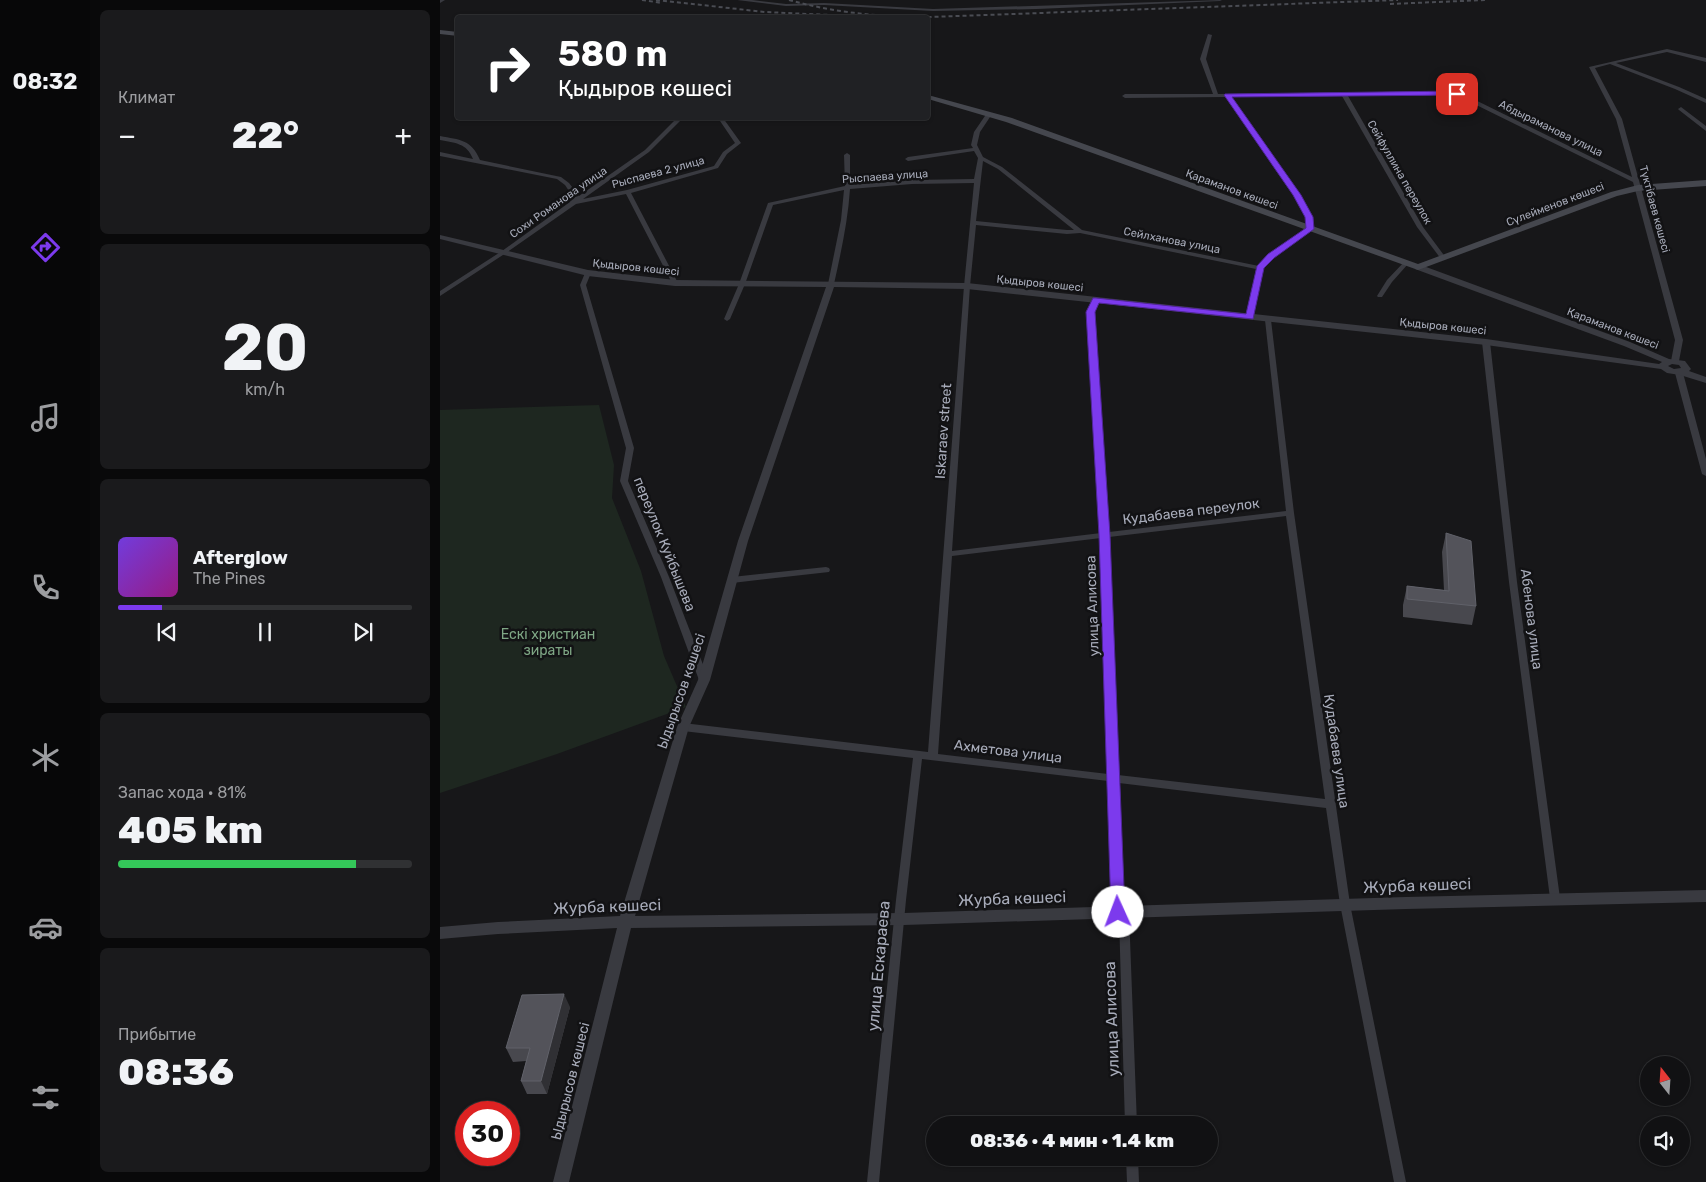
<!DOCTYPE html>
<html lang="ru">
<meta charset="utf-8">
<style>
:root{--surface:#111113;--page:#1a1a1c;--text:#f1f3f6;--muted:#9c9da0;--line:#303133;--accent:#7c3aed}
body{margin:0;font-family:Rubik,sans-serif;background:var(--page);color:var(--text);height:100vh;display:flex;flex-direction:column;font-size:19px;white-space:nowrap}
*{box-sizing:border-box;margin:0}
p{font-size:16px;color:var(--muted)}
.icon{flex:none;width:28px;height:28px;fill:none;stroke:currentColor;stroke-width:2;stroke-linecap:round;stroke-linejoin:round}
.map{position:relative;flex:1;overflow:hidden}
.drawer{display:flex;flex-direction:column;gap:10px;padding:10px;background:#09090a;width:350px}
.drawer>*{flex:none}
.top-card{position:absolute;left:15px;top:15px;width:475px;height:105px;border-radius:5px;box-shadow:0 1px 4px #0004,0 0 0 1px var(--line);background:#202124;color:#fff;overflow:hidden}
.needle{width:32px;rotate:343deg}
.fabs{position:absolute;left:1200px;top:1056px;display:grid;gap:10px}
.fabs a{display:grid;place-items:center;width:50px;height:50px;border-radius:50%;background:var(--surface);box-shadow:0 1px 4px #0004,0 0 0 1px var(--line);font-size:25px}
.speed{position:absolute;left:15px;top:1101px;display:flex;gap:10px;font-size:25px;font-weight:700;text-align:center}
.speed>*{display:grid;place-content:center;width:65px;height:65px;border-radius:50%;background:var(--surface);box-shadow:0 1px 4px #0004,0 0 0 1px var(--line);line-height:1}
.speed .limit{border:8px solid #d22;background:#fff;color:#111}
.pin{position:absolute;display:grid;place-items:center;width:42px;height:42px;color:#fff;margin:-21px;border-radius:10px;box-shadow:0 2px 8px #0006}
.me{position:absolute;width:55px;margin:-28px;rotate:358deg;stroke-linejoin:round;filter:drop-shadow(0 0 4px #0008)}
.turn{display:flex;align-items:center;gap:18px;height:105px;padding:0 20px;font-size:22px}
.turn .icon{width:65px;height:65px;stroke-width:2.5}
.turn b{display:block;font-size:35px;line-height:42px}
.big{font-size:38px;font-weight:800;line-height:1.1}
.drawer .card{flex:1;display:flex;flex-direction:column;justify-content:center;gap:8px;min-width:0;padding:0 18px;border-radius:8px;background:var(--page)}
.drawer .dial{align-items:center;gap:0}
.dial b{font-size:65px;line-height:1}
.song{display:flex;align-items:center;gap:15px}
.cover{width:60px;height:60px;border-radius:8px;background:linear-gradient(135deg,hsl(260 70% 55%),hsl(310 70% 35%))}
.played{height:5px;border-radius:2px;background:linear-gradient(90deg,var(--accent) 15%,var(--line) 15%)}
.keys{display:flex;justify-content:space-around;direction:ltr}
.heat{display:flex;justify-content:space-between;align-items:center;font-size:28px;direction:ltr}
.charge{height:8px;border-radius:4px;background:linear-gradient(90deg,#34c759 81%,var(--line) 0)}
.trip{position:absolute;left:486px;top:1116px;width:292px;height:50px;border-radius:25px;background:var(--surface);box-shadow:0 1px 4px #0004,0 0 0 1px var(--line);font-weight:800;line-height:50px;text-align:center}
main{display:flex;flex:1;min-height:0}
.dock{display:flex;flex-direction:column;width:90px;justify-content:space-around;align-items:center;background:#070708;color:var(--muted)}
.dock .icon{width:35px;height:35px}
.dock .current{color:var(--accent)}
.dock b{font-size:22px;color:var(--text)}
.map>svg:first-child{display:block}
.green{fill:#1e2720}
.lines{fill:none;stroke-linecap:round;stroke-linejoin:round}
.minor{fill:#393a40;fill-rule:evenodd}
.tertiary{fill:#393a40;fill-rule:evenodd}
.secondary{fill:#45474e;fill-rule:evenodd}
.rail{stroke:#4a4c53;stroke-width:2;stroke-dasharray:4 3;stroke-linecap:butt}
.wall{fill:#48484e}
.shaded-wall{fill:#303034}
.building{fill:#53535a;stroke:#606169}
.route{fill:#7c3aed;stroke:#51269a}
.labels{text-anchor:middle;stroke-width:5;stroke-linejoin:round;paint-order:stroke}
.far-street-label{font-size:11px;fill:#a8acba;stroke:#121214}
.street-label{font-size:14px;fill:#a8acba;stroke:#121214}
.park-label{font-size:14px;fill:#7ea684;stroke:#121214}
.near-street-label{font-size:16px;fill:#a8acba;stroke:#121214}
</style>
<main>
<nav class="dock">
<b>08:32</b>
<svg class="icon current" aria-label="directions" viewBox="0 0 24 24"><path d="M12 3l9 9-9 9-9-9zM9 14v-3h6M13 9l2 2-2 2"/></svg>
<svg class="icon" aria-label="music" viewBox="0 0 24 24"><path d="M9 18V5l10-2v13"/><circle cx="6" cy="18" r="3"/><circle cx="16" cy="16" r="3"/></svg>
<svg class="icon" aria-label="phone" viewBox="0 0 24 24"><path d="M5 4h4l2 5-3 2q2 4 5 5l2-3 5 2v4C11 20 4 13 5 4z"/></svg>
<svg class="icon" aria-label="climate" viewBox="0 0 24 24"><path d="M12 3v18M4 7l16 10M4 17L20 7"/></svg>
<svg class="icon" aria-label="car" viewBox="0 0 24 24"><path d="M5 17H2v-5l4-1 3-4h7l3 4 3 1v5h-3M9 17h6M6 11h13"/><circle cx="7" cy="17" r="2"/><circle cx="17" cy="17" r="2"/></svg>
<svg class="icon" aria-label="filters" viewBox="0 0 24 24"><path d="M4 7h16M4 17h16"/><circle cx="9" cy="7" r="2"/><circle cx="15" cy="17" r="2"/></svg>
</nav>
<section class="drawer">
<div class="card"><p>Климат</p>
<div class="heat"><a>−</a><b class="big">22°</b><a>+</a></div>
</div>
<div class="card dial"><b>20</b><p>km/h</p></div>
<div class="card">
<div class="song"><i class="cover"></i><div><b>Afterglow</b><p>The Pines</p></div></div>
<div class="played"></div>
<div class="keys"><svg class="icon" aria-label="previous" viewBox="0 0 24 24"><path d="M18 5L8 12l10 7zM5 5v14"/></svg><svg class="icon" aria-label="pause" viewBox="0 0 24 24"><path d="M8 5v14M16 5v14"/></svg><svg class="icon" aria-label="next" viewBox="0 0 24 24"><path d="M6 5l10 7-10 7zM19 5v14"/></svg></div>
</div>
<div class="card"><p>Запас хода · 81%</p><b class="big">405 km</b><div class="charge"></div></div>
<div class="card"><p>Прибытие</p><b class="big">08:36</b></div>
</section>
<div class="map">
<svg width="1266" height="1182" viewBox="0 0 1266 1182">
<rect width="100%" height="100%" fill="#171719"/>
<path class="green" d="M159,405L174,465L172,498L201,571L224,656L246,707L117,754L0,793V410Z"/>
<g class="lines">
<path class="minor" d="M297,0H312L346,4L384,3L493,9L782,0L780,1L597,9L493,11L384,5L346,6Z
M768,34L772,35L766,59L778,94L1017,91L1192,177L1176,119L1149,67L1227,49L1266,58V62L1227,52L1176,63L1239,87L1266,99V103L1235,89L1170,64L1155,68L1182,119L1243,340L1239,361L1235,363L1231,361L1235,340L1193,182L1016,95L908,96L983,227L1006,258L1003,260L1001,259L977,227L902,96L791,97L860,195L872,217V230L833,257L823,268L812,318H808L807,317L816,269L640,233L627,234L536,225L530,286L512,551L661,533L647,311L654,299L656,298L659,300L653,311L669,532L846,511L825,320L828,318L831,320L854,513L910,904L966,1182H954L900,904L886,808L679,783L683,908L688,909L689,912L697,1125H685L679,916L674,915L673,912L668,781L482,759L466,900L439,1182H427L456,900L473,758L243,731L240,730L238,727L240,724L243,723L488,752L524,286L534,183L472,184L410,189C408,221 401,252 394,284L391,286L388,284L401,220L404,190L333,205L305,284L290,319L287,321L284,319L299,284L328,203L405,186L404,155L407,153L410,155V185L472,180L534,179L538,158L534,151L468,161L465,159L468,157L533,148L531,145L534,132L547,113L549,112L552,114L540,132L537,145L543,157L562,167L642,230L819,266L829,255L867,228L866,217L854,195L786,97L685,98L682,96L685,94H773L760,59ZM543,161L558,169L634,230H627L536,221ZM846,516L885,799L678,775L669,537ZM661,538L668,774L498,754L512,556Z
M1241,107L1266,126V131L1239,110L1238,109Z
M237,118H243L209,152L143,199L187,190L274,166L283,152L295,143L278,118H283L301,143L287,154L278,168L191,193L238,283L237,284H233L232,283L186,194L136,204L66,253L0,296V291L62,251L130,202L133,197L125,185L117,179L0,156V152L33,159C27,143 15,143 0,140V136C20,140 31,139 40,160L121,177L129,183L139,196L205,150Z
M966,261L968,262V264L952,282L942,297H938L937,296L947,280L964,262Z
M148,271L151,273L146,285L194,448L188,481L229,577L269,680L267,682H261L259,680L221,577L180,481L186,448L140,285L145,273Z
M1046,340L1050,342L1077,582L1120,898L1119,901L1115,903L1111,901L1110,898L1069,582L1042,342Z
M1236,371H1239L1243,373L1266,459V476L1262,474L1235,373Z
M386,567L389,568L390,570L389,572L292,583L288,580L292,577Z
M686,1158H698L699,1182H687Z"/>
<path class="tertiary" d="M0,0H5L0,3Z
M0,235L148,270L235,280L527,283L1046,339L1219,364L1222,362L1184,346L975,269V265L978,264L1190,342L1229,359L1245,361L1251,369L1249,371L1266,377V383L1240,375L1227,373L1221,369L1046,345L527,289L394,287L308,541L270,680L249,727L195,916L464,913L966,897L1266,890V902L966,909L464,925L191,928L129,1182H113L177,928L58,934L0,939V927L58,922L180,916L237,727L258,680L298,541L386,287L235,286L148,276L0,239ZM1232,364L1239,365L1241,368L1234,369L1228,366Z"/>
<path class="secondary" d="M0,30L18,32V36L0,34Z
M488,95L572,118L978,264L1171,192L1198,185L1266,180V186L1198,191L1177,196L978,270L566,122L488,99Z"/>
<path class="rail" d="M202,0L222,3
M216,0L325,12L391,15
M349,0C396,13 441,17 490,17L958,0
M950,4L1045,0"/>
</g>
<path class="wall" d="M1006,533L1036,606L1032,625L963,617V605L967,586L1004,590L1002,552Z
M130,1007L107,1094H87L81,1081L86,1061L73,1062L66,1048Z"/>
<path class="shaded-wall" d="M124,994L130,1007L107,1094L101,1081Z"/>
<path class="building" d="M1006,533L1031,541L1036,606L967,599V586L1009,591Z
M124,994L101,1081H81L90,1048H66L82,995Z"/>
<path class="route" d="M1017,91L1020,92V95L792,97L861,195L873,217L874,229L834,258L824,268L813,319L659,303L655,312L670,535L685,912L683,916L678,918L673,916L671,912L659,535L646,312L653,298H656L806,314L817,266L828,254L866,228L865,217L853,195L784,95L785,94Z"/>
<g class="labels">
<g class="far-street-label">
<text transform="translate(1111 128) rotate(26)" y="4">Абдыраманова улица</text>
<text transform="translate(218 172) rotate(-15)" y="4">Рыспаева 2 улица</text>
<text transform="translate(960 172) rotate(60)" y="4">Сейфуллина переулок</text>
<text transform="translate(445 176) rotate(-4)" y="4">Рыспаева улица</text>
<text transform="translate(792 189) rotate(20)" y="4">Қараманов көшесі</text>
<text transform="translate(118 202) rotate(-35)" y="4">Сохи Романова улица</text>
<text transform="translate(1115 204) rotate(-21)" y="4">Сүлейменов көшесі</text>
<text transform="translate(1215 209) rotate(75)" y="4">Түктібаев көшесі</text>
<text transform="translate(732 240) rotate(11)" y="4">Сейлханова улица</text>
<text transform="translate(196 267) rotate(6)" y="4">Қыдыров көшесі</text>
<text transform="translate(600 283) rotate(6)" y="4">Қыдыров көшесі</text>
<text transform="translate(1003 326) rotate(6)" y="4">Қыдыров көшесі</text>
<text transform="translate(1173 328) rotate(21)" y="4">Қараманов көшесі</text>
</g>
<g class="street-label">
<text transform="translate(503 431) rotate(-86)" y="5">Iskaraev street</text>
<text transform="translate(751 511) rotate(-7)" y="5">Кудабаева переулок</text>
<text transform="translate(225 544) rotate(68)" y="5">переулок Куйбышева</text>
<text transform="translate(652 606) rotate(-92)" y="5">улица Алисова</text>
<text transform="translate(1092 619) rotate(83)" y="5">Абенова улица</text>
<text transform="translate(241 691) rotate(-71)" y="5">Ыдырысов көшесі</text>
<text transform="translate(568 751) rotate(7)" y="5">Ахметова улица</text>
<text transform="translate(897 751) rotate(82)" y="5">Кудабаева улица</text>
<text transform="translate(130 1081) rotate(-76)" y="5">Ыдырысов көшесі</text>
</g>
<g class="park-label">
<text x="108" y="639">Ескі христиан<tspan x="108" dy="16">зираты</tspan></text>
</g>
<g class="near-street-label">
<text transform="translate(977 885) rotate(-2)" y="6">Журба көшесі</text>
<text transform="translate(572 898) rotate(-2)" y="6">Журба көшесі</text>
<text transform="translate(167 906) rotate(-2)" y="6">Журба көшесі</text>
<text transform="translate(438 966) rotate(-85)" y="6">улица Ескараева</text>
<text transform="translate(671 1019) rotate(-92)" y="6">улица Алисова</text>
</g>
</g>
</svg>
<div class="fabs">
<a><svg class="needle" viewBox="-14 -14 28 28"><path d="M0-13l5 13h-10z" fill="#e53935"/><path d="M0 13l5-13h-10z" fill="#9c9da0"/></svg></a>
<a><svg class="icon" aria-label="sound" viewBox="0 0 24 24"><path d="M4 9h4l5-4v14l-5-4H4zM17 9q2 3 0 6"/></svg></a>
</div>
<div class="speed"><div class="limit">30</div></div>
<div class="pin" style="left:1017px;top:94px;background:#d93025"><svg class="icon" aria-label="arrive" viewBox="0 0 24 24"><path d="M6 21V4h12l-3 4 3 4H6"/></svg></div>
<svg class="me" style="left:678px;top:912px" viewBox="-20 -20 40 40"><circle r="19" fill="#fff"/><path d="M0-13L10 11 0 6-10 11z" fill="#7c3aed"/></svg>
<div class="trip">08:36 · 4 мин · 1.4 km</div>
<div class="top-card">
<div class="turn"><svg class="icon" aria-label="right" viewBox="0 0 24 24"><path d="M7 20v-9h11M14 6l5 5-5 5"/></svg><div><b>580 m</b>Қыдыров көшесі</div></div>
</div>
</div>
</main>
